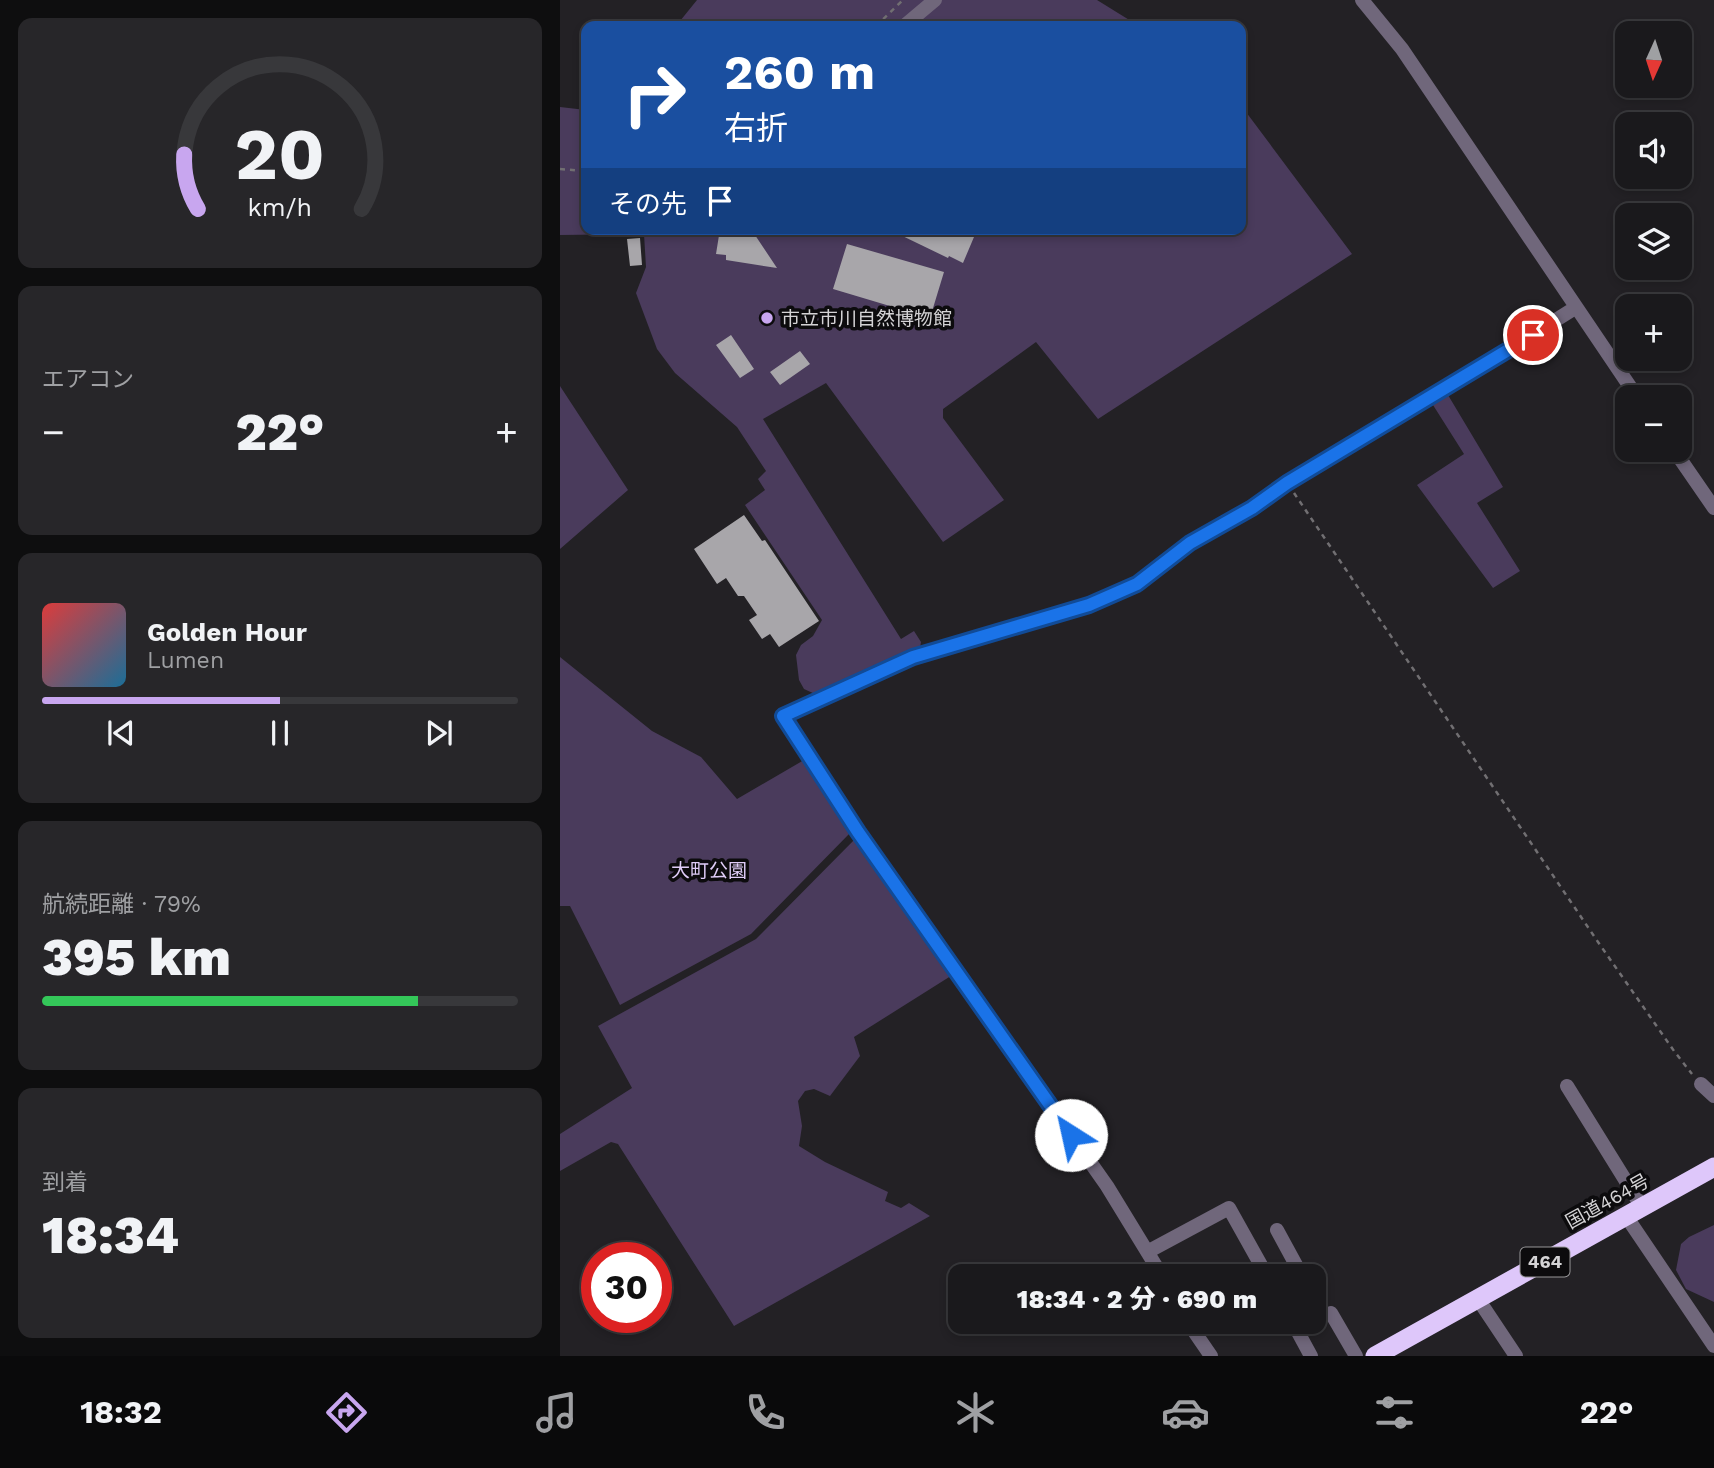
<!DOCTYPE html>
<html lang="ja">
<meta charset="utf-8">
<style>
:root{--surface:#1a191c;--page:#272629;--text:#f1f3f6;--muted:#9fa0a3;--line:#38383b;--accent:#c8a6ef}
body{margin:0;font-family:"Work Sans","Noto Sans JP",sans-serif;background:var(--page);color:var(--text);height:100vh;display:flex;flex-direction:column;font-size:26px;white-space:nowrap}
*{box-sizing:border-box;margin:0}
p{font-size:23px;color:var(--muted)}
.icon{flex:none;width:38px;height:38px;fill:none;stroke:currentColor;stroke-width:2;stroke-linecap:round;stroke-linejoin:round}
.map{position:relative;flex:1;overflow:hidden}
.panel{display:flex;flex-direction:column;gap:18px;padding:18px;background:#0e0e0f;width:560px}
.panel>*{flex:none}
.guide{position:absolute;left:21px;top:21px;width:665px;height:214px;border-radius:14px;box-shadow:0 4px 10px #0003,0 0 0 2px var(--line);background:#1a4fa0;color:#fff;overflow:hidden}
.needle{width:46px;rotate:183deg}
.buttons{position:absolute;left:1055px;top:21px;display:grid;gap:14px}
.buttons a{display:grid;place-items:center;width:77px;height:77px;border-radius:14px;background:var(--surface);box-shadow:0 4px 10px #0003,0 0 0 2px var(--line);font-size:35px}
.speed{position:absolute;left:21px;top:1242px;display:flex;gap:14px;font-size:35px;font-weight:700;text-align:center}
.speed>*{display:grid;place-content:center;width:91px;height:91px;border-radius:50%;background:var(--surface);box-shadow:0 4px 10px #0003,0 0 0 2px var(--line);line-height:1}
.speed .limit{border:10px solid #d22;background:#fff;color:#111}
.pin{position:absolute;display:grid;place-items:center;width:60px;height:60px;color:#fff;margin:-30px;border:4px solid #fff;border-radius:50%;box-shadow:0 2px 7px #0007}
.me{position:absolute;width:77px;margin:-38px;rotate:325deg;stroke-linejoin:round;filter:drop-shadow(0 0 5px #0008)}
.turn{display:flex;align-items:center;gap:24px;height:147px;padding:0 28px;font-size:32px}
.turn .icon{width:91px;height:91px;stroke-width:2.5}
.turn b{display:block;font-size:49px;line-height:60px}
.then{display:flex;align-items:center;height:66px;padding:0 28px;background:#0003;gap:14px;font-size:26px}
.big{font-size:52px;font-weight:800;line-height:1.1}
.panel .card{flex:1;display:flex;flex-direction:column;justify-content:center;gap:10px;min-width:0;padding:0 24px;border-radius:14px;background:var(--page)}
.panel .dial{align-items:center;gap:0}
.dial svg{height:182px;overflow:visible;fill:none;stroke:var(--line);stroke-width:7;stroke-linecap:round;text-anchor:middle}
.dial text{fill:var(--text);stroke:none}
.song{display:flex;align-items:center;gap:21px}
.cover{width:84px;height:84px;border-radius:10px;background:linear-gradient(135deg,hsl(0 70% 55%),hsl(200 70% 35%))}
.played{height:7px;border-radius:4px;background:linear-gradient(90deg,var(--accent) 50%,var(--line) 50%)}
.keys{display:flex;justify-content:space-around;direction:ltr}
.heat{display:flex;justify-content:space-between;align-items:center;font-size:38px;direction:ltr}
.charge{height:10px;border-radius:5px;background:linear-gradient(90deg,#34c759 79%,var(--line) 0)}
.trip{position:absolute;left:388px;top:1264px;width:378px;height:70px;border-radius:14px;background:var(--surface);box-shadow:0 4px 10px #0003,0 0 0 2px var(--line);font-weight:800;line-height:70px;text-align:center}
.dock{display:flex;height:112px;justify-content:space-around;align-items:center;background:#0a0a0b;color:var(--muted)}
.dock .icon{width:49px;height:49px}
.dock .current{color:var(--accent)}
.dock b{font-size:32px;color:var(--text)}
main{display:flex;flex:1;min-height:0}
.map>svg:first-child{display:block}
.green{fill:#4a3b5c}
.building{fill:#a8a6aa}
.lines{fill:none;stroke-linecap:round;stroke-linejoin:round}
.path{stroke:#716f72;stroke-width:2.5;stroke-dasharray:5 5;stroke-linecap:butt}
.minor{stroke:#70677b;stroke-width:14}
.highway{stroke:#dec7fa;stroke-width:19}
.route-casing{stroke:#114b97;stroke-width:18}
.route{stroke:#1a73e8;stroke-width:12}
.poi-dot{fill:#c8a6ef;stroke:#0c0b0d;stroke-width:2.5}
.labels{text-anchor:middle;stroke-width:7;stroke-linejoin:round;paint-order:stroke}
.shield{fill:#0c0b0d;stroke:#989799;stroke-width:2}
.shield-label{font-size:18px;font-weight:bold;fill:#d4d3d5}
.poi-label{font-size:19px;fill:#d4d3d5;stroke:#0c0b0d;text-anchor:start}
.park-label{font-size:19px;fill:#dfccf7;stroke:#0c0b0d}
.street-label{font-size:19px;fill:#d4d3d5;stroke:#0c0b0d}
</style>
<main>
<section class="panel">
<div class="card dial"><svg viewBox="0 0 100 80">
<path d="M14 69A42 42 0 1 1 86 69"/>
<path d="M14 69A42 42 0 0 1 8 45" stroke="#c8a6ef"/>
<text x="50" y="56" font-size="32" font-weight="700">20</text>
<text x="50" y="72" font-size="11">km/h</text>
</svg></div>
<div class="card"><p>エアコン</p>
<div class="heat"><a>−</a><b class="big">22°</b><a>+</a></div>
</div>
<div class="card">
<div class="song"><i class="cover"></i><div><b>Golden Hour</b><p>Lumen</p></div></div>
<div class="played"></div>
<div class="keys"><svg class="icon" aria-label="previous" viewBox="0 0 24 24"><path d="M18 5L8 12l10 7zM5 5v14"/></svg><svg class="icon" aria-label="pause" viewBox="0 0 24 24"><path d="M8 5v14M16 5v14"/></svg><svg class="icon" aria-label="next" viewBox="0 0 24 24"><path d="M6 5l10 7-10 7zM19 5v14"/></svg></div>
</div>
<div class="card"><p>航続距離 · 79%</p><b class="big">395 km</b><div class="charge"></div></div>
<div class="card"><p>到着</p><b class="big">18:34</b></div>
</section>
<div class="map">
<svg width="1154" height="1356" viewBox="0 0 1154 1356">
<rect width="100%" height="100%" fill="#232125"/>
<path class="green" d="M137,0H537L579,26H116Z
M0,107L26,110V229H681V109L683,108L792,254L538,419L476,342L383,409V418L444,500L383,542L266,383L203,419L341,639L354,631L361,642L360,648L255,694L244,689L239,680L236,655L241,645L253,636L262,620L185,505L205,490L198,479L206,471L177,427L115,373L97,349L76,293L86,267L84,234L0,235Z
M0,386L68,490L0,549Z
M888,395L943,487L917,503L960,571L933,588L857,485L904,454L873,405Z
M0,657L92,731L141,757L177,799L244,760L290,833L191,934L60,1005L10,906H0Z
M297,837L394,974L294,1037L300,1056L270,1096L254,1089L245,1091L238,1101L242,1126L239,1146L265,1162L328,1192L325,1201L341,1208L349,1203L370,1216L174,1326L58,1144L51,1142L0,1171V1134L72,1088L38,1026L196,939Z
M1154,1225V1302L1126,1289L1116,1270L1121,1244L1129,1237Z"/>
<path class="building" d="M160,229H191L217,268L166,260V255L156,254Z
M328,229H371L385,236L388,229H394L414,237L403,263L389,256L388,258Z
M80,238L82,265L70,266L67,239Z
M287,244L384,272L370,318L273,289Z
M171,335L194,369L180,378L156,345Z
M240,351L250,364L220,385L210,372Z
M184,515L202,541L205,540L259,621L219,647L210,634L202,639L189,620L197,615L184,596H178L166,578L157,584L134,549Z"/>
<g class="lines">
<path class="path" d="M316,26L343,0
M0,169L26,171
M734,493L1038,942L1114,1051L1132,1074"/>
<path class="minor" d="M802,0L842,49L1077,397
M344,26L375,0
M1114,450L1154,508
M1141,1084L1154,1096
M1007,1086L1082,1207
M1066,1216L1154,1346
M717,1230L742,1276
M589,1251L669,1208L707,1276
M602,1276L547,1186L298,832L223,716L353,657L529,605L577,585L630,543L692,508L727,483L889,387L1015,308
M918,1299L956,1356
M771,1313L796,1356
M627,1321L651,1356
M732,1321L751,1356"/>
<path class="highway" d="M815,1356L1154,1167"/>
</g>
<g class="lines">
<defs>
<path id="route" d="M511,1135L298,832L223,716L353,657L529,605L577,584L630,543L692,508L727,483L973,335"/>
</defs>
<use href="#route" class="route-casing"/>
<use href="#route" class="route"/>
</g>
<circle class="poi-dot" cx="207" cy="318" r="7"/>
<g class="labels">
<rect class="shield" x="960.5" y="1247.5" width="49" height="29" rx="5"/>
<g class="shield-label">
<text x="985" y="1268">464</text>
</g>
<g class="poi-label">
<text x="221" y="325">市立市川自然博物館</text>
</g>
<g class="park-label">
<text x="149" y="877">大町公園</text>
</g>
<g class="street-label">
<text transform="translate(1047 1201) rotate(-29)" y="7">国道464号</text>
</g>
</g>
</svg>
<div class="buttons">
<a><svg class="needle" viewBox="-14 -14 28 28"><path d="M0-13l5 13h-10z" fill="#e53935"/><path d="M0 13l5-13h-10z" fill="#9fa0a3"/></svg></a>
<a><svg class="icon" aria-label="sound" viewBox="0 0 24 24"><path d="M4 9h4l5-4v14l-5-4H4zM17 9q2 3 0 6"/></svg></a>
<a><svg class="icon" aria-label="layers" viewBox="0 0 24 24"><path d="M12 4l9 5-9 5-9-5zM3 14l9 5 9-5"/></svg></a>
<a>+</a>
<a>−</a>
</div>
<div class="speed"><div class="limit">30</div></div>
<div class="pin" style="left:973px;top:335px;background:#d93025"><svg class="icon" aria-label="arrive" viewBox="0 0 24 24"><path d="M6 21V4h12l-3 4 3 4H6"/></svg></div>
<svg class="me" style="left:511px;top:1135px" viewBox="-20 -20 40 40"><circle r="19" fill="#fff"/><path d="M0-13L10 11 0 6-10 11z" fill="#1a73e8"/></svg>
<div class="trip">18:34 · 2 分 · 690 m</div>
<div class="guide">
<div class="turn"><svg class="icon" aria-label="right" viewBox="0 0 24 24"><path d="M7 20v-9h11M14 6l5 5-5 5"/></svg><div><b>260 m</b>右折</div></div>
<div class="then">その先<svg class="icon" aria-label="arrive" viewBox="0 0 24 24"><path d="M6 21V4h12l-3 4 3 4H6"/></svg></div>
</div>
</div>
</main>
<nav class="dock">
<b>18:32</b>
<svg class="icon current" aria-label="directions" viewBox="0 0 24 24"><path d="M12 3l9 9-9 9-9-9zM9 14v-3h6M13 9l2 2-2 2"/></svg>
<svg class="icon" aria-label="music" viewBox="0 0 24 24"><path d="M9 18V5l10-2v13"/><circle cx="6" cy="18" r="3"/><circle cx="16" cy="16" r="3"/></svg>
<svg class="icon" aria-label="phone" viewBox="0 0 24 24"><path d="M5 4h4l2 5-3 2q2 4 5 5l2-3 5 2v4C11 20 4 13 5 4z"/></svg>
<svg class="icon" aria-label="climate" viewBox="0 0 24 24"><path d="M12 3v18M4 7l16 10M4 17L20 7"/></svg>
<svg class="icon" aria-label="car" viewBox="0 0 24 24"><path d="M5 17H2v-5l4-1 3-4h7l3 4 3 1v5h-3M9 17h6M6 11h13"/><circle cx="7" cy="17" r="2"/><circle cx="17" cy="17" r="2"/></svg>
<svg class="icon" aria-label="filters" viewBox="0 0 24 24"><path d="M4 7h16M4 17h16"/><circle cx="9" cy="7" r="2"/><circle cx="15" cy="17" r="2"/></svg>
<b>22°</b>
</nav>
